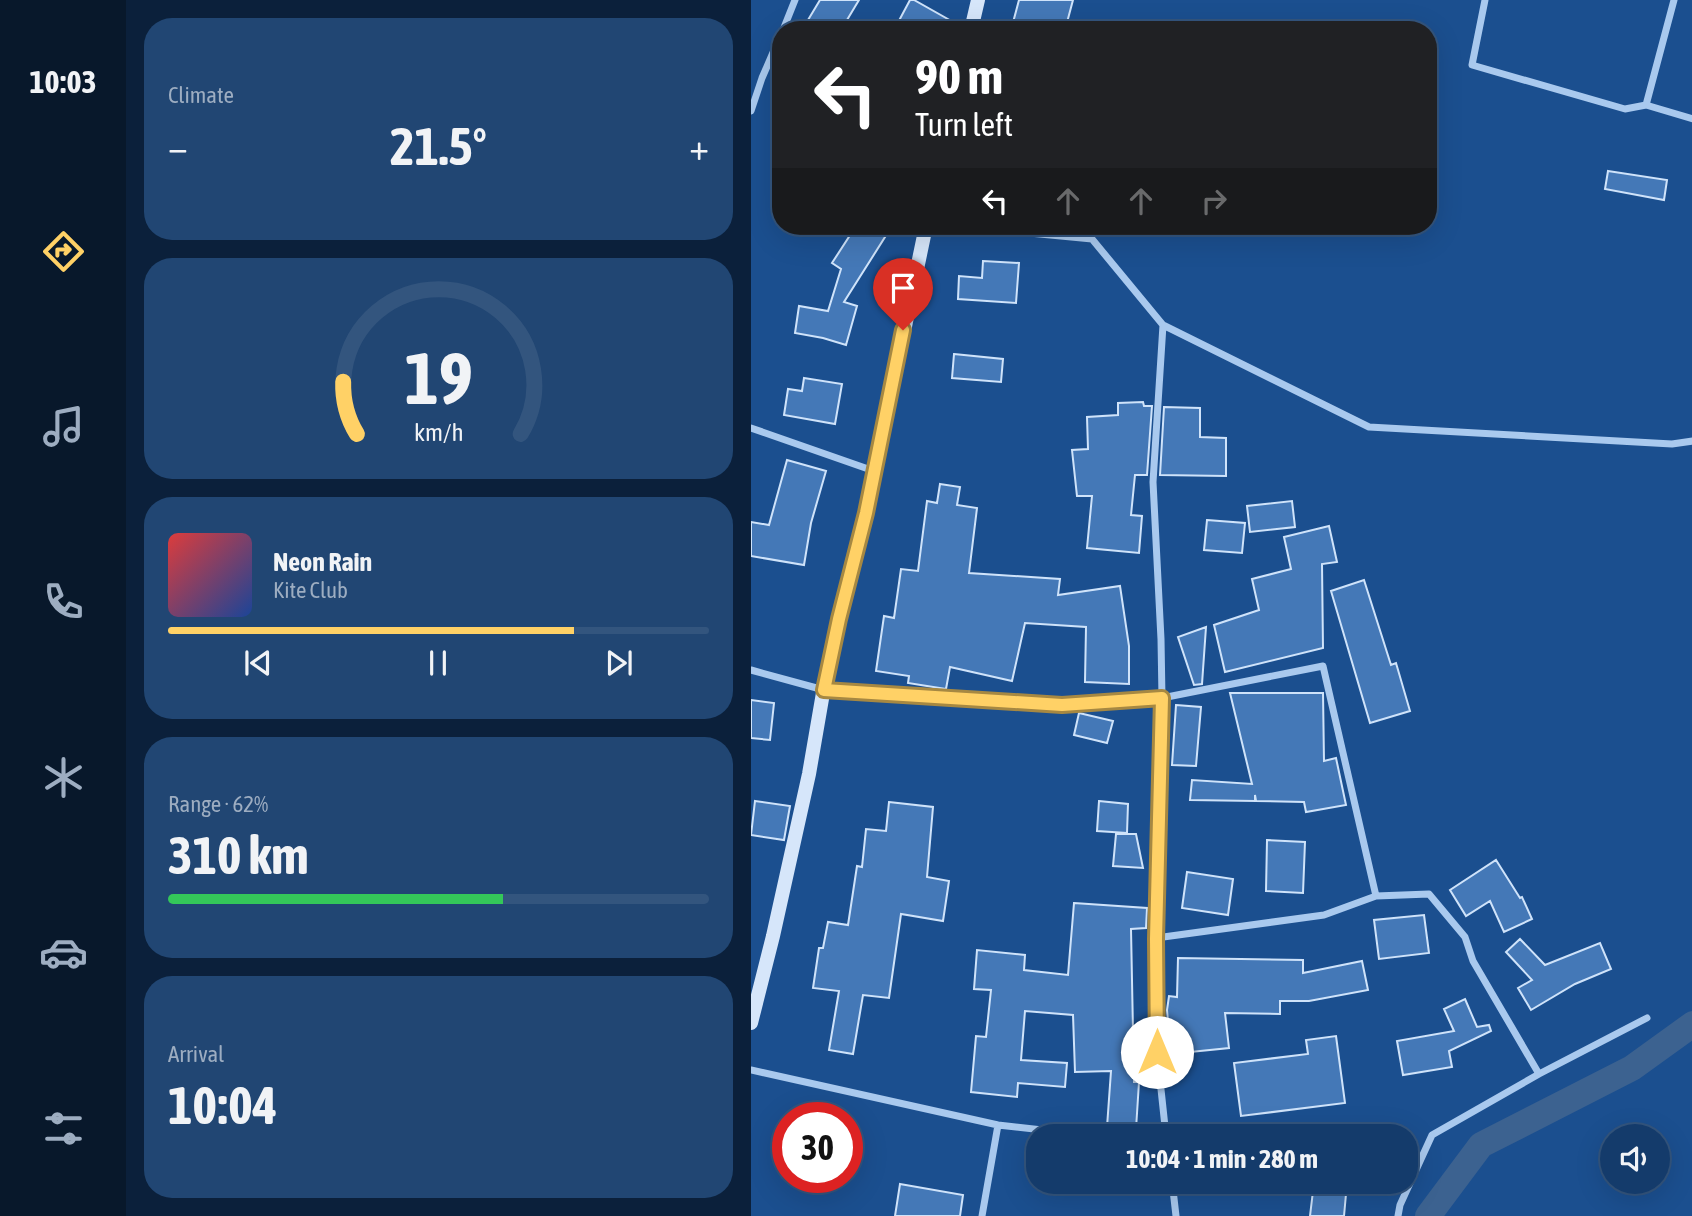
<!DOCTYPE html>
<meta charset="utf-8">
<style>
:root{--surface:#143b6b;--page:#214673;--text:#f1f3f6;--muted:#9dadc1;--line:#33557e;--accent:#ffd166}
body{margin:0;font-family:"Asap Condensed",sans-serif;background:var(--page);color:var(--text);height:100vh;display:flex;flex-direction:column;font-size:26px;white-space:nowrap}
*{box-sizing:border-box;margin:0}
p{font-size:23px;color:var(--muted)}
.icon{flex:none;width:38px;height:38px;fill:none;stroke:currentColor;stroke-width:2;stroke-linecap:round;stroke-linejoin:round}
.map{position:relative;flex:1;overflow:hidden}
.side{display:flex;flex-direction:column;gap:18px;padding:18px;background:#0b203b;width:625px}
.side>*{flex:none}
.hud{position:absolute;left:21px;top:21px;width:665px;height:214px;border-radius:28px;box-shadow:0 7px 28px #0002,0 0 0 2px var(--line);background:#202124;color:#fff;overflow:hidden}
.controls{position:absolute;left:849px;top:1124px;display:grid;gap:14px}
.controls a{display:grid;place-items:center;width:70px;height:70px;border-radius:50%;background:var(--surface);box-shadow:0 7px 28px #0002,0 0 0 2px var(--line);font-size:35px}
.speed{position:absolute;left:21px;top:1102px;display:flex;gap:14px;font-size:35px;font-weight:700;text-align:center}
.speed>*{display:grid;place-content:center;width:91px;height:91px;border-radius:50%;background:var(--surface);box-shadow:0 7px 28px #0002,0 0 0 2px var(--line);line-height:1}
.speed .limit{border:10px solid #d22;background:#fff;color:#111}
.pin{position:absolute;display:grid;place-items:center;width:60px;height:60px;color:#fff;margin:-72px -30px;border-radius:50% 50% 50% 0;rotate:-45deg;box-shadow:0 0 7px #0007}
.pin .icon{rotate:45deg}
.me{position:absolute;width:77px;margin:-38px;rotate:0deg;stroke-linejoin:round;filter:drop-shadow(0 0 5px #0008)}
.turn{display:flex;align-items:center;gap:24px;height:147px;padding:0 28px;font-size:32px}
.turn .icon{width:91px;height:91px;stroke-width:2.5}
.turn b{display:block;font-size:49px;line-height:60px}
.lanes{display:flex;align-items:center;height:66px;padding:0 28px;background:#0003;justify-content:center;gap:35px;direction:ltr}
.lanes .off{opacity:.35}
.big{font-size:52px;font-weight:700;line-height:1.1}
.side .card{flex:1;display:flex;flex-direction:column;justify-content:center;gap:10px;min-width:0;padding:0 24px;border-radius:28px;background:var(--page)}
.side .dial{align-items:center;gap:0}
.dial svg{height:182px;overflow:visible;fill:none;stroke:var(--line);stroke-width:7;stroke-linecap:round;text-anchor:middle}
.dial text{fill:var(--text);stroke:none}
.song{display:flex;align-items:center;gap:21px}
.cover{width:84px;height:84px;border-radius:10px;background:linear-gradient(135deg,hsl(0 70% 55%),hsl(220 70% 35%))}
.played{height:7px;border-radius:4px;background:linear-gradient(90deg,var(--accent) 75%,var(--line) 75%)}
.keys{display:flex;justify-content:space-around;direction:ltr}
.heat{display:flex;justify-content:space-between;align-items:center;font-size:38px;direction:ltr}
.charge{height:10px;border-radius:5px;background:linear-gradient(90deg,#34c759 62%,var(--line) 0)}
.trip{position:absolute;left:275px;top:1124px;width:392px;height:70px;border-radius:28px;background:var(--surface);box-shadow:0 7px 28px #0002,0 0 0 2px var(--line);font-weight:700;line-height:70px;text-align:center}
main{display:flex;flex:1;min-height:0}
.menu{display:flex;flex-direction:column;width:126px;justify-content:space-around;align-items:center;background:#08182b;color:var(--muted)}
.menu .icon{width:49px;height:49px}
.menu .active{color:var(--accent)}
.menu b{font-size:32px;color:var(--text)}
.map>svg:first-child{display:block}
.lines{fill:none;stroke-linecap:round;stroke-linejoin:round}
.canal{stroke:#3c6290;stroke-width:26}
.building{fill:#4478b7;stroke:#cfe3fa;stroke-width:2}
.street{stroke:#a9c9ee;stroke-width:7}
.secondary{stroke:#d6e6fa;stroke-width:14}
.route-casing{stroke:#a68842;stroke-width:18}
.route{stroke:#ffd166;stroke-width:12}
</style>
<main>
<nav class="menu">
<b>10:03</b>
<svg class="icon active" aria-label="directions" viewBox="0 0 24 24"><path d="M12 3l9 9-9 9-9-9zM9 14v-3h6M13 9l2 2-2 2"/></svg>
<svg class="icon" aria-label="music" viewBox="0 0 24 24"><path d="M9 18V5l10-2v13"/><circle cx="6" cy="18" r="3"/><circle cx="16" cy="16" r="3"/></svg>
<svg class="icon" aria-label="phone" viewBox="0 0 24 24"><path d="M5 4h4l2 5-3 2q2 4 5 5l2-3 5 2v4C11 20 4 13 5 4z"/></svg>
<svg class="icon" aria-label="climate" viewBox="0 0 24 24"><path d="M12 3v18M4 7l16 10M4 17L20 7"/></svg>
<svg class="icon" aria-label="car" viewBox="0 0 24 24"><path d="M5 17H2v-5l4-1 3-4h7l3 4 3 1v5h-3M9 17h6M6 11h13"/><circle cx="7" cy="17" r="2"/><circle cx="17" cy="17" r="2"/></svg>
<svg class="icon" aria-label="filters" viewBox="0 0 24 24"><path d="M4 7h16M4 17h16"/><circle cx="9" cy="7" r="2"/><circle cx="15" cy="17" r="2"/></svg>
</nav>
<section class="side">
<div class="card"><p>Climate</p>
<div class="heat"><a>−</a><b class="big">21.5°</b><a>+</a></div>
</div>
<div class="card dial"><svg viewBox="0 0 100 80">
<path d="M14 69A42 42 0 1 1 86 69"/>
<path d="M14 69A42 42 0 0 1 8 46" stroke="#ffd166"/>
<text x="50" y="56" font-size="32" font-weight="700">19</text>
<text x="50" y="72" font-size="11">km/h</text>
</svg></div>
<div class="card">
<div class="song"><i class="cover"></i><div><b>Neon Rain</b><p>Kite Club</p></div></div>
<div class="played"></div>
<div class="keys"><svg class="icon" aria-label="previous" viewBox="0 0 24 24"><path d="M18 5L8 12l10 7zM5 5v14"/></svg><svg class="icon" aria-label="pause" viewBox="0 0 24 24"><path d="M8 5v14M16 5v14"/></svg><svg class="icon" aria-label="next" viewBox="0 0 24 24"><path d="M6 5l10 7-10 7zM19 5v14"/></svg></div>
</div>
<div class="card"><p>Range · 62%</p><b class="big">310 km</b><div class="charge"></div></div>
<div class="card"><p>Arrival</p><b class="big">10:04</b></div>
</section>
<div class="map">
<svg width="942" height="1216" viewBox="0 0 942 1216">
<rect width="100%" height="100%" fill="#1b4f8f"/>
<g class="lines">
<path class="canal" d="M677,1216L730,1145L881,1068L942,1024"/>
</g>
<path class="building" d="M69,0H108L90,30H51Z
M159,0H163L211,27V30H143Z
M268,0H322L314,30H260Z
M857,171L916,180L913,200L854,189Z
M105,226H141L93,302L106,306L95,345L72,338L44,333L48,306L77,311L90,269L81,263Z
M232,261L268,263L265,303L207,299L208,276L231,278Z
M203,354L252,359L250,382L201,378Z
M53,378L91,384L84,424L33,415L37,389L51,391Z
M392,402L393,406H401L396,475H384L380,515L391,516L388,553L336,548L341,496H326L321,450L337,449L336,417L367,415V403Z
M413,407L449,408V437L475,438V476L409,475Z
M36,460L75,471L60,523L53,565L0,556V522L18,525Z
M189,484L209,487L206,505L226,508L218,573L309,579L307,595L369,586L378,646V684L334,682L335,627L274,623L261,681L199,667L195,689L157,683L158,676L125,671L133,616L143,618L150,569L167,571L176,501L186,503Z
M541,501L544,527L499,532L496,506Z
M456,520L494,523L491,553L453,550Z
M578,526L586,562L571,564L572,648L474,672L463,625L508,610L501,579L540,569L533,537Z
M613,580L640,665L645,663L659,711L619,723L580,591Z
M455,627L451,684L443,685L427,637Z
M479,693H572L573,761L585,758L595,805L555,812L553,802L505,801L504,795V801L439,800L441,780L501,784Z
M0,700L23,703L19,740L0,738Z
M425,705L450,707L445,766L421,765Z
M328,713L362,721L356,743L323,735Z
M4,801L39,806L33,840L0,835Z
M348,801L377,804L376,833L346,831Z
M138,802L182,807L176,877L198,881L192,921L150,914L138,998L112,995L102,1054L78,1050L88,991L62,988L68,948H72L77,922L97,925L106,866L111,867L115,829L135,831Z
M365,834H385L392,868L362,866Z
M516,840L554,842L552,893L515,891Z
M745,860L769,898L771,897L781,919L753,932L739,901L715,916L699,890Z
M436,872L482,879L477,915L431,908Z
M323,903L396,908L395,928L380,929L383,1082H388L385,1129L356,1127L360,1071L324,1072L322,1015L274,1011L270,1060L316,1063L314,1087L267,1083L266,1097L220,1092L225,1036L235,1037L240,990L223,989L226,950L274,955L273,970L317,975Z
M673,915L678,953L628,959L623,920Z
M769,939L794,965L849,943L860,969L824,984L780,1010L767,988L781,980L755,952Z
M427,958L552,960V973L611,961L617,990L558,1001H529V1014L474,1013L478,1048L420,1054L416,1010L418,996L426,997Z
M714,999L726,1027L738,1025L740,1031L698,1051L701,1067L652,1075L646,1041L703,1031L693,1009Z
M585,1036L594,1103L490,1116L483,1063L557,1054L555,1040Z
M149,1184L212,1195L209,1216H144Z
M562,1191L595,1194L593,1216H559Z"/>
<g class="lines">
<path class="street" d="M734,0L721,65L874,109L895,105L942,119
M32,30L44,0
M895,105L923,0
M0,111L11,78L30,34
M203,226L341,239L412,325L618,427L921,444L942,441
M412,325L402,482L410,639L411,698L405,938L406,1052L415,1136
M0,428L123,471
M0,670L73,690L311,705L411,698L572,666L625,896
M405,938L573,915L625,896L678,894L714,937L722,961L788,1074
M0,1070L247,1125L345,1136
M421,1181L425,1216
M231,1216L247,1125
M647,1216L649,1205L681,1135L788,1074L896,1018"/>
<path class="secondary" d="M220,30L227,0
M0,1023L22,936L58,774L72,693L88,619L115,513L175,226"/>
</g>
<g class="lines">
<defs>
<path id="route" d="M152,330L115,513L88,619L73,690L311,705L411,698L405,939L406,1052"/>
</defs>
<use href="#route" class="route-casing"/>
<use href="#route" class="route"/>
</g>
</svg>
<div class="controls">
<a><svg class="icon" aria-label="sound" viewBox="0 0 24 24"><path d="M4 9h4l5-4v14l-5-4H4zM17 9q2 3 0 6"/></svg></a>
</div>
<div class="speed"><div class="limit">30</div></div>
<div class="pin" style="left:152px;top:330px;background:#d93025"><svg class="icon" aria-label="arrive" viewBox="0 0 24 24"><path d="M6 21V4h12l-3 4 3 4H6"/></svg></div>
<svg class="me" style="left:406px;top:1052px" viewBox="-20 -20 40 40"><circle r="19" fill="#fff"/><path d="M0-13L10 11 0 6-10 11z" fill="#ffd166"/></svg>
<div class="trip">10:04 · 1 min · 280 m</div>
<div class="hud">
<div class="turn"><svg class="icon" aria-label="left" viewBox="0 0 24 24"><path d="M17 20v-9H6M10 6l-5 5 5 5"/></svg><div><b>90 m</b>Turn left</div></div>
<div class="lanes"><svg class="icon" aria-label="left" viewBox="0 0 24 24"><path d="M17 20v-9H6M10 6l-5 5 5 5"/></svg><svg class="icon off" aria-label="ahead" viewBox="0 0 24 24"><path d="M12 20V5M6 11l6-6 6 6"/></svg><svg class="icon off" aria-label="ahead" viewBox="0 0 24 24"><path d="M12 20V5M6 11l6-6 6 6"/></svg><svg class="icon off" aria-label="right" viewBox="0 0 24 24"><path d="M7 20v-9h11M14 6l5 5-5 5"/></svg></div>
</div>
</div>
</main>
